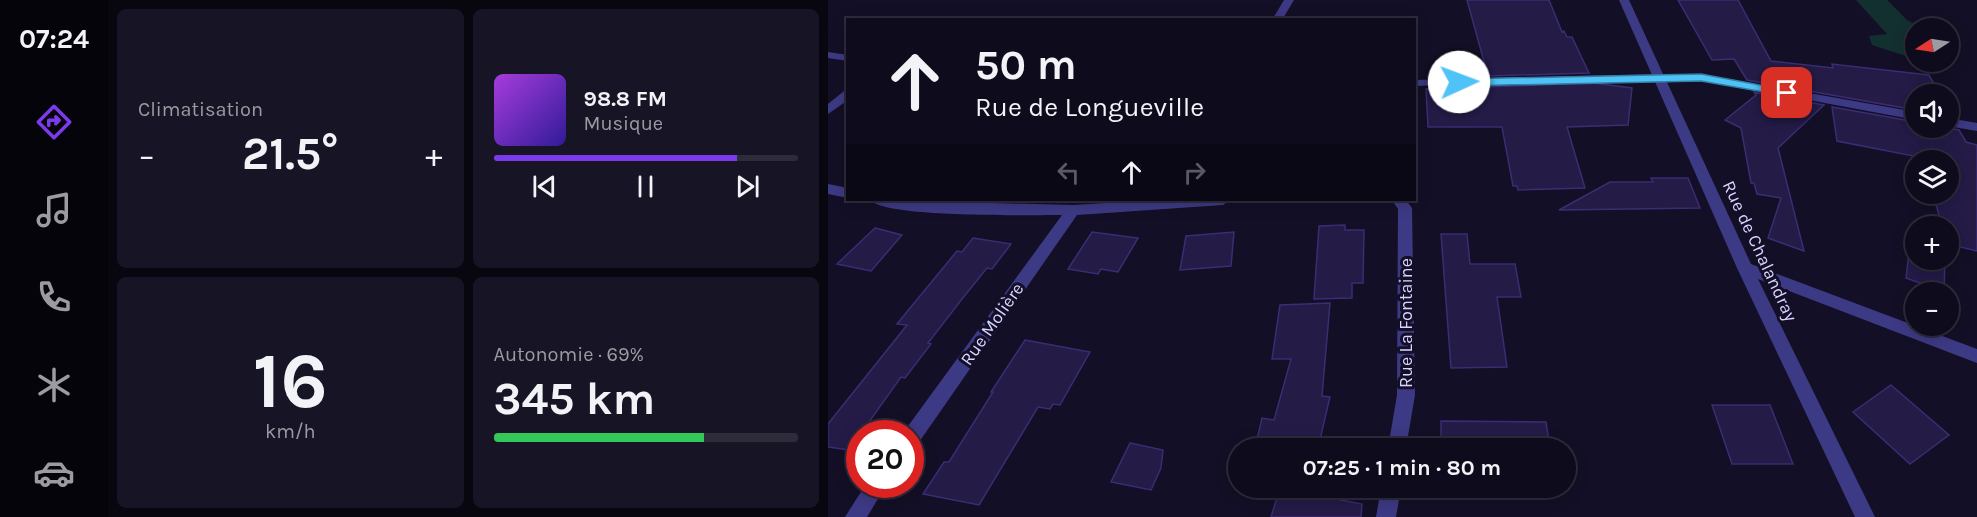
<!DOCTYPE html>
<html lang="fr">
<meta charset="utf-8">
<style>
:root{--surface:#0e0b1c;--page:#171425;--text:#f1f3f6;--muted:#9b9ba3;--line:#2e2b3b;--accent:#7c3aed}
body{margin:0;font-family:Karla,sans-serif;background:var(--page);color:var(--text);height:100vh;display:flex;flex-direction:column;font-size:22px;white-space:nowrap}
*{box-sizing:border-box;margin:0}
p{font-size:20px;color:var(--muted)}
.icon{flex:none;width:33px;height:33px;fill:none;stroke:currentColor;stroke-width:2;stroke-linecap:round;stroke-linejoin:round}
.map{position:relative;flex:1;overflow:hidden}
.panel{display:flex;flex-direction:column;gap:9px;padding:9px;background:#08060f;width:720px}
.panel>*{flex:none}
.banner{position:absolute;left:18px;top:18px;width:570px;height:183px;border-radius:0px;box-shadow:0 3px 15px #0003,0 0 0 2px var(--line);background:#0e0b1c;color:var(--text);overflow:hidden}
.needle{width:39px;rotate:258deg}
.controls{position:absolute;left:1077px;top:18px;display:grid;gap:12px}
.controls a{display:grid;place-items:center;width:54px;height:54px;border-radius:50%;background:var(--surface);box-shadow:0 3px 15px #0003,0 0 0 2px var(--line);font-size:30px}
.speed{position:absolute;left:18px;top:420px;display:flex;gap:12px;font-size:30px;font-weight:700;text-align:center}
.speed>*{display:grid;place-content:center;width:78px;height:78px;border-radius:50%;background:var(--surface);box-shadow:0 3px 15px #0003,0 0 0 2px var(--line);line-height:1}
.speed .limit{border:9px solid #d22;background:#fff;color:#111}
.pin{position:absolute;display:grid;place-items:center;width:51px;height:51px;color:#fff;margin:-26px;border-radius:12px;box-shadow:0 3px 9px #0006}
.me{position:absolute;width:66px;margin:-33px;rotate:88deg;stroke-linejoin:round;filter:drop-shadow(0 0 4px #0008)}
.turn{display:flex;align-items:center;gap:21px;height:126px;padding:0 30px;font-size:27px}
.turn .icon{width:78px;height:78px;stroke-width:2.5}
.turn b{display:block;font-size:42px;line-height:51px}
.lanes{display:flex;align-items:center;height:57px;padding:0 30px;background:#0003;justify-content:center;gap:30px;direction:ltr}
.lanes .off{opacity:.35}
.big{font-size:45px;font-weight:700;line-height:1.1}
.panel .widget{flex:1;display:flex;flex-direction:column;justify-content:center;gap:9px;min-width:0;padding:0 21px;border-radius:9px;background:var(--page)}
.panel .dial{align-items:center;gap:0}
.dial b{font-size:78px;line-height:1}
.song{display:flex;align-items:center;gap:18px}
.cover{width:72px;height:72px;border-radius:9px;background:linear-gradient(135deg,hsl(280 70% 55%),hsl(250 70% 35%))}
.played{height:6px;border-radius:3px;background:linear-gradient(90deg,var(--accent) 80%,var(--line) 80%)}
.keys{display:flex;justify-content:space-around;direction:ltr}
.heat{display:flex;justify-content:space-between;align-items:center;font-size:33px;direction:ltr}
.charge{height:9px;border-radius:4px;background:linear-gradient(90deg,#34c759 69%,var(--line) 0)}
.panel .tiles{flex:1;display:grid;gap:9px;grid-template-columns:repeat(2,1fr)}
.trip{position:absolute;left:400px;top:438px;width:348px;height:60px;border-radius:30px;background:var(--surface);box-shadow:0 3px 15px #0003,0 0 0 2px var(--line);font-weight:700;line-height:60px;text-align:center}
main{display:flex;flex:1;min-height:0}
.tab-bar{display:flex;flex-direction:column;width:108px;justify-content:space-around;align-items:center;background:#06040b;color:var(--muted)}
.tab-bar .icon{width:42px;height:42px}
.tab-bar .on{color:var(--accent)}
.tab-bar b{font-size:27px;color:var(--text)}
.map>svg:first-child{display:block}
.green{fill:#12302f}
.building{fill:#241b47;stroke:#3b2d73;stroke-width:1.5}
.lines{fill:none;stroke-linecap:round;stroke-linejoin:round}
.lane{fill:#3d3a85;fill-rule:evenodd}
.street{fill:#3d3a85;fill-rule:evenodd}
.route{fill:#4fc3f7;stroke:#337fa1;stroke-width:1.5}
.labels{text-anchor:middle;stroke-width:6;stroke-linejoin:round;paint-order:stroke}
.street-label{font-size:18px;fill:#d9d4ff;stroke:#130f26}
</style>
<main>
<nav class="tab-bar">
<b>07:24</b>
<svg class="icon on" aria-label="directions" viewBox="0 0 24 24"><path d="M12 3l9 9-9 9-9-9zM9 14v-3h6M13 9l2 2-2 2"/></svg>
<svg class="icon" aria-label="music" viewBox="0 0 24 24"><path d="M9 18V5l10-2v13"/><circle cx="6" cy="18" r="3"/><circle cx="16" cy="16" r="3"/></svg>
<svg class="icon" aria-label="phone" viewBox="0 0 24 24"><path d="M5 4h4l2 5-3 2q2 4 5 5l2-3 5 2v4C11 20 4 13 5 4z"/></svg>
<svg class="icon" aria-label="climate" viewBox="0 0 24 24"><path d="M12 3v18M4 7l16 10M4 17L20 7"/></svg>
<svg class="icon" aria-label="car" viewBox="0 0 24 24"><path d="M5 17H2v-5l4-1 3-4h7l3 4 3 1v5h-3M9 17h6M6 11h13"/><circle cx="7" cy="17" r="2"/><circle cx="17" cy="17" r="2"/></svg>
</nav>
<section class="panel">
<div class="tiles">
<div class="widget"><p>Climatisation</p>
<div class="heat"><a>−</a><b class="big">21.5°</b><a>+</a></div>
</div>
<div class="widget">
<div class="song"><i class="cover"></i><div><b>98.8 FM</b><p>Musique</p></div></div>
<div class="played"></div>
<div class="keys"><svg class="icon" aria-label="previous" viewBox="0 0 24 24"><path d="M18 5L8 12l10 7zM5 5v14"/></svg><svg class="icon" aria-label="pause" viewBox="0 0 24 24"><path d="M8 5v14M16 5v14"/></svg><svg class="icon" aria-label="next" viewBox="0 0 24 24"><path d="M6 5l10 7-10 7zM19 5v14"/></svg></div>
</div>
<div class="widget dial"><b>16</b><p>km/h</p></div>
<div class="widget"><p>Autonomie · 69%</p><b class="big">345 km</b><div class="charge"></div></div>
</div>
</section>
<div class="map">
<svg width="1149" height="517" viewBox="0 0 1149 517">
<rect width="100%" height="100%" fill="#130f26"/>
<path class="green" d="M1028,0H1059L1079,20L1094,28H1088L1087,59L1044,45L1041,36L1059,34Z"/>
<path class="building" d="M639,0H721L734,32L736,31L739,37H744L761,73L660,76Z
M850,0H910L943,61L1005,68L1004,64L1101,75L1112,94H1088V110L919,80L906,59L884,60Z
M765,83L804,88L800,125L739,127L757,188L690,190L689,186H685L674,127H600L598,89Z
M926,92L996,105L950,148L976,251L940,238L953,198L929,194L926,183H923L913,128L897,120L928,95Z
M1004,107L1088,122V128H1118L1131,130L1138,142L1149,145V251L1120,244V226H1114L1105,194H1120V160H1096V158L1009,141Z
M823,178H860L872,208L731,210L782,182H825Z
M517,225V230H536L535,283H524V298L486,299L491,226Z
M47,228L74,235L43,271L9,264Z
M264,232L310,238L290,272L273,269L270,274L240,269Z
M406,232L403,266L352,270L358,236Z
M613,234H639L642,264H687L693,297H669L679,367L623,368Z
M1083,235L1088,236V260H1117L1116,292L1078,278Z
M145,238L183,244L164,269L159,268L134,299L100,343L103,344L77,378L73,377L21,450L0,447V424L79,325L69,324L129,251L134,252Z
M502,303L494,396L502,397L490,448H427L434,418L446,420L463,359H444L452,305Z
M197,340L262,352L232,405L225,404L222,409L210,407L151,505L95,494L116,462H121L165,392H163Z
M1063,385L1121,435L1082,464L1025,412Z
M884,405H942L965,464H904Z
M613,421L718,422L722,448H613Z
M302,443L335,450L333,468L323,490L283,482Z
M452,488L534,504L533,517H443Z"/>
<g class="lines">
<path class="lane" d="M832,74L836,75V79L586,86V80Z
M16,91H20V100L0,114V104Z"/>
<path class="street" d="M456,0H466L454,20H444Z
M791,0H801L835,74H873L1088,112V120L873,80H838L923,264L1149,349V363L930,279L1047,517H1027L909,268Z
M0,52L20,55V61L0,58Z
M1120,118L1149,123V131L1120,126Z
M0,184L20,188V198L0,194Z
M43,200L245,205L327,200H402L395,205L249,215L89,445L82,448V434L75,433L234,215C205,215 56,218 43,200Z
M564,200H578L584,208L587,395L578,448H560L569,395L570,209Z
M38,484H59L39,517H17Z
M553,488H573L568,517H548Z"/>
</g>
<path class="route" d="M873,74L959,90L964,93L959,96L873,81L631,86L626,82L631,79Z"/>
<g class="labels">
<g class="street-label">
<text transform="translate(932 251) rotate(65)" y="6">Rue de Chalandray</text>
<text transform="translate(578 323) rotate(-90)" y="6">Rue La Fontaine</text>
<text transform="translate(164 324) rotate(-55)" y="6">Rue Molière</text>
</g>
</g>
</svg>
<div class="controls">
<a><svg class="needle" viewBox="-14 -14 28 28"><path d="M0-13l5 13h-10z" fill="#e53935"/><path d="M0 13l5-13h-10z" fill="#9b9ba3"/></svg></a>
<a><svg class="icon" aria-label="sound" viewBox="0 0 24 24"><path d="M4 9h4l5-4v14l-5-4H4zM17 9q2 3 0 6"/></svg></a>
<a><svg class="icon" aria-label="layers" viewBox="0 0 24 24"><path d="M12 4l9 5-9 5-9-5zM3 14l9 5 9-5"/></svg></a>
<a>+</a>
<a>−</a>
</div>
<div class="speed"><div class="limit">20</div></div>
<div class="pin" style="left:959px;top:93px;background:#d93025"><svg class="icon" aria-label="arrive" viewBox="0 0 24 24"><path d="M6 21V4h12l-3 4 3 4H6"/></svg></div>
<svg class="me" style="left:631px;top:82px" viewBox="-20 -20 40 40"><circle r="19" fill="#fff"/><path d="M0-13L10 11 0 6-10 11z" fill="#4fc3f7"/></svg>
<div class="trip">07:25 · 1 min · 80 m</div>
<div class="banner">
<div class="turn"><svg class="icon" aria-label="ahead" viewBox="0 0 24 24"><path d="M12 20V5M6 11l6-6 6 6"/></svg><div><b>50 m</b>Rue de Longueville</div></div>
<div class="lanes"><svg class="icon off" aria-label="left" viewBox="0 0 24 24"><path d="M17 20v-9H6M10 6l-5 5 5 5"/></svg><svg class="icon" aria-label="ahead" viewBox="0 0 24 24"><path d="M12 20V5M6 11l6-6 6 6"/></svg><svg class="icon off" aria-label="right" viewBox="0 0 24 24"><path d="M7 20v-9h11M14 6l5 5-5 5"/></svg></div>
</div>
</div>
</main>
